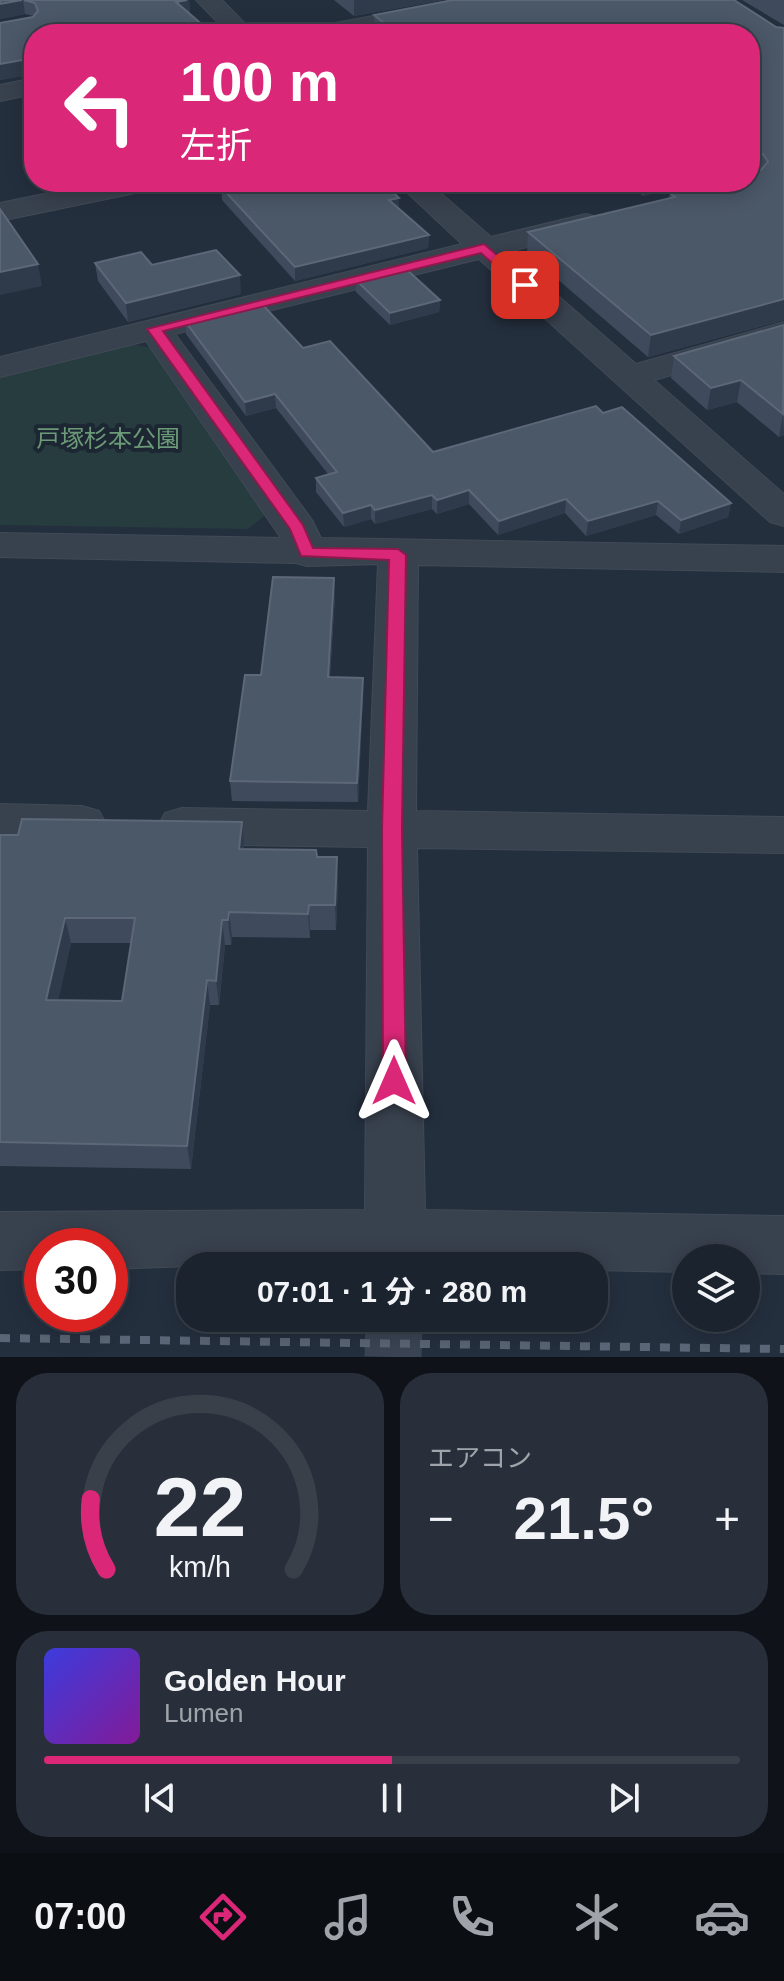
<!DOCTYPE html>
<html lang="ja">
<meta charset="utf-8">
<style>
:root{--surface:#1b232e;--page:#282f3a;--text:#f1f3f6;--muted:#a0a4aa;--line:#39404a;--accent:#db2777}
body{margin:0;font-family:Arial,"Noto Sans JP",sans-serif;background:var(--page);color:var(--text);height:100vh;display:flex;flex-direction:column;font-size:30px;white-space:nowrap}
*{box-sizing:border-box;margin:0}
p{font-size:26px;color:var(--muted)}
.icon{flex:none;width:44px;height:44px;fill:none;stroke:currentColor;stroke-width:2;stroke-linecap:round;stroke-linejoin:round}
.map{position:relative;height:1357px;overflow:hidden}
.drawer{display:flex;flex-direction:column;gap:16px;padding:16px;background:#0f1319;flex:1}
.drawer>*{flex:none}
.hud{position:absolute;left:24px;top:24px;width:736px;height:168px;border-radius:32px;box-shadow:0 4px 20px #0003,0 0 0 2px var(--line);background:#db2777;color:#fff;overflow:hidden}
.buttons{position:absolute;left:672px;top:1244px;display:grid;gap:16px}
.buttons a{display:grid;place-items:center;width:88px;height:88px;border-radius:50%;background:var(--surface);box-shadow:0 4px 20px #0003,0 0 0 2px var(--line);font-size:40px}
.speed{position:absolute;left:24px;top:1228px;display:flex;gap:16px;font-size:40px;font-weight:700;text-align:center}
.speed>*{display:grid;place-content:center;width:104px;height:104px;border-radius:50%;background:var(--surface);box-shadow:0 4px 20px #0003,0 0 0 2px var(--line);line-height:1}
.speed .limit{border:12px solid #d22;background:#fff;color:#111}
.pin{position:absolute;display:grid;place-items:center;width:68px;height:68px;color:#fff;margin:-34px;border-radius:16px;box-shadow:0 4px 12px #0006}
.me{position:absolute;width:88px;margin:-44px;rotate:0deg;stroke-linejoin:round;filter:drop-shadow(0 0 6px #0008)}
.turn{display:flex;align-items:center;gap:28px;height:168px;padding:0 24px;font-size:36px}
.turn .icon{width:104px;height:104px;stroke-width:2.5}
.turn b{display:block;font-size:56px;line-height:68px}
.big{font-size:60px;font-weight:700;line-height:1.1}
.drawer .widget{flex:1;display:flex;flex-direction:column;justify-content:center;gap:12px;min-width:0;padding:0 28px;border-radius:32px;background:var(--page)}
.drawer .dial{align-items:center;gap:0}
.dial svg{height:208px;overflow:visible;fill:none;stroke:var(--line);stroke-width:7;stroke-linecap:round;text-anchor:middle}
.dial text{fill:var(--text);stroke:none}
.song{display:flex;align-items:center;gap:24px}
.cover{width:96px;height:96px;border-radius:12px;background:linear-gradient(135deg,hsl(240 70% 55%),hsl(290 70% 35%))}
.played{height:8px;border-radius:4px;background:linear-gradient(90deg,var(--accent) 50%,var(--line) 50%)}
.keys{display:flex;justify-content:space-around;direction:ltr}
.heat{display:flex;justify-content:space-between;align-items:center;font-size:44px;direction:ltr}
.drawer .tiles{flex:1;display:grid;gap:16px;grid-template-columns:1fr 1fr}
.widget:last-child{grid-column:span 2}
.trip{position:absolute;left:176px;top:1252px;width:432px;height:80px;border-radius:32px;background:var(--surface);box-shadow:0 4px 20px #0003,0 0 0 2px var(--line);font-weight:700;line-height:80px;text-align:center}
.tabs{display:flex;height:128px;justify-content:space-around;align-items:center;background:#0b0e12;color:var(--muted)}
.tabs .icon{width:56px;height:56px}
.tabs .on{color:var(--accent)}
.tabs b{font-size:36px;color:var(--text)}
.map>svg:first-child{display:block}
.green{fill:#263c3f}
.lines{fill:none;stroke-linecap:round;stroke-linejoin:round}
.minor-tunnel{stroke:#3a4453;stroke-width:57;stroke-dasharray:57 28;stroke-linecap:butt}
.minor-casing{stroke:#414a57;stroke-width:2}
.minor{fill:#38414e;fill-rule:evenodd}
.rail{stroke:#5a6575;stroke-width:8;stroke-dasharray:10 10;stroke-linecap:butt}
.wall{fill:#3f4b5c;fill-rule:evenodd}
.shaded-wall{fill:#2f3b4b}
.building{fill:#4b5868;stroke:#5c6777;stroke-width:2;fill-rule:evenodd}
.route{fill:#db2777;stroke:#8e194d;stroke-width:2}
.labels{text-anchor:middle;stroke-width:8;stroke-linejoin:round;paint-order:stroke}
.park-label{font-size:24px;fill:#6b9a76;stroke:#1d2633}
</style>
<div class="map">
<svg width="784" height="1357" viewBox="0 0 784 1357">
<rect width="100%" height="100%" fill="#242f3e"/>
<path class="green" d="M127,343L153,348L269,512L248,529L0,525V375Z"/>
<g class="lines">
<path class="minor-tunnel" d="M393,1357L394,1318"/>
<defs>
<path id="minor" d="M196,0H222L255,34H229Z
M459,0H509L505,5L497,7L353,34H302L305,29L314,27Z
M34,78V94L0,101V85Z
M102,182H160L155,188L145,191L0,221V203Z
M396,182H428L491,237L586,214L597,217L601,223L597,229L508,252L636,364L784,322V343L654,380L784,494V526L770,522L479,259L175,334L312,520L321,538L784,546V572L418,565L416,811L784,817V853L417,848L425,1210L784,1216V1274L746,1273V1258H686V1272L594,1270V1266H190L110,1269V1246H42V1269L0,1270V1212L365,1210L368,847L182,844L165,839L158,826L165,813L182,808L368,811L378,564L307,566L296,563L0,557V533L281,538L146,341L0,377V357L462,244Z
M0,804L82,806L99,811L106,824L99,837L82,842L0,840Z"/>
</defs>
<use href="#minor" class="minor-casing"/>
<use href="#minor" class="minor"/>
<path class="rail" d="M0,1338L784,1349"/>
</g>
<path class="wall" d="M0,0H189L190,14L34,34V74L0,80L34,16L25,14L0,19Z
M334,0H443L354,16Z
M742,0H784V25Z
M374,15L784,28V320L648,357L527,253L528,232L669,198L670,193L752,173L750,172V34H375L374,33Z
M625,182H698L643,196Z
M221,187L399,209L429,235L428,248L295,281L222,200Z
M95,263L152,265L241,294L128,322L98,281Z
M356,280L440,300L439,312L390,325L356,292Z
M185,321L303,348L433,452L603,413L731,503L728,517L679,534L656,515L586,536L565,513L498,535L469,504L437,514L432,509L375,524L371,519L344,527L316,492V478L328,474L276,408L246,416L186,334Z
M784,325V435L779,437L737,402L707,410L671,378L674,356Z
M335,597L330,677L363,697L358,802L232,801L230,781L261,675Z
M0,835L244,849L317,857L338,882L336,930H310V938L232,937L231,945H225L219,1005H210L191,1169L0,1166ZM71,943H131L122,1001L58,1000Z"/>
<path class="shaded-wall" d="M23,0L25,14L0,19V4Z
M189,0L190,14L177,16L176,2Z
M354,0H443L354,16Z
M205,27V34H168Z
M34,58V74L0,80V64Z
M645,182H698L643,196Z
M399,198V211L389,200Z
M429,235L428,248L295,281V267Z
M38,264L42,286L0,295V272Z
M240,275L241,294L128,322L126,303Z
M784,299V320L648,357L651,335Z
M440,300L439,312L390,325V313Z
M741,380L737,402L707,410L711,388Z
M275,394L276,408L246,416L245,402Z
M783,414L784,435L779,437Z
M469,490V504L437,514V500Z
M432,495V509L375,524V510Z
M566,499L565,513L498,535L499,521Z
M658,501L656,515L586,536L588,521Z
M731,503L728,517L679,534L681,520Z
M371,505V519L344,527L343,513Z
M334,578L335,597L328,697V677Z
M363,678V697L358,802L357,783Z
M242,822L244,847L242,874L239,849Z
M337,857L338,882L336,930L335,905Z
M309,905L310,930V938L308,914Z
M229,912L232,937L231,945L228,920Z
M65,918L71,943L53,1024L46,1000Z
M222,920L225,945L219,1005L216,981Z
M207,980L210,1005L191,1169L187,1146Z"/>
<path class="building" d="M0,0H22L0,4Z
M24,0H187L176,2L205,27L168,34H34V58L0,64V23L33,17L38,11L35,3Z
M453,0H734L776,27L784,28V299L651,335L528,232L675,197L670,193L714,182H750V173L761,170L768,162L763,154L752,151L750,159V34H398L374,15Z
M247,182H382L399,198L389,200L429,235L295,267L221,187Z
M0,209L38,264L0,272Z
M216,250L240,275L126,303L95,263L141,252L152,265Z
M405,268L440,300L390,313L356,280Z
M260,302L303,348L330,341L433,452L596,406L603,413L622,407L731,503L681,520L658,501L588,521L566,499L499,521L469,490L437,500L432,495L375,510L371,505L343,513L316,478L337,472L275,394L245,402L185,321Z
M784,325L783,414L741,380L711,388L674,356Z
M273,577L334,578L328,677L363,678L357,783L230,781L245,675H261Z
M22,819L242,822L239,849L316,850L317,857H337L335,905H309L308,914L229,912L228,920H222L216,981L207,980L187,1146L0,1142V835H18ZM65,918H135L122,1001L46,1000Z"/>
<path class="route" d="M484,244L529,282V288H520L481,253L163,331L303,525L313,548L398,549L406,555L402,829L406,1081L402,1088L394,1091L386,1088L383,1081L382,829L389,560L301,556L290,529L147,329Z"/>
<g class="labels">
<g class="park-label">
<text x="108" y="447">戸塚杉本公園</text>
</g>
</g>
</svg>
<div class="buttons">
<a><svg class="icon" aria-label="layers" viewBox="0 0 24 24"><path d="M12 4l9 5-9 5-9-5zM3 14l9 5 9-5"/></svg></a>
</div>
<div class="speed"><div class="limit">30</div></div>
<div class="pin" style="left:525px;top:285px;background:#d93025"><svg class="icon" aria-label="arrive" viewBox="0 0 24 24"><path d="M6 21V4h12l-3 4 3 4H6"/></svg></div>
<svg class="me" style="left:394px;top:1081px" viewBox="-20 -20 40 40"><path d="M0-17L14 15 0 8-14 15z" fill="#db2777" stroke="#fff" stroke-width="4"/></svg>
<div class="trip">07:01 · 1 分 · 280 m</div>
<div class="hud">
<div class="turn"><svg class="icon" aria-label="left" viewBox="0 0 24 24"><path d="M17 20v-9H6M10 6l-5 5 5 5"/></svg><div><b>100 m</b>左折</div></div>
</div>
</div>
<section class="drawer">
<div class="tiles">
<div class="widget dial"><svg viewBox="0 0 100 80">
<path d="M14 69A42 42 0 1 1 86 69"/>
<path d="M14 69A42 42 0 0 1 8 42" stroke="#db2777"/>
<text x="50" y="56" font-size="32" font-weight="700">22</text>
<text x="50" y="72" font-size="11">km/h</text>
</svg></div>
<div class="widget"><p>エアコン</p>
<div class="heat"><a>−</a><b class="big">21.5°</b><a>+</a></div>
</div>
<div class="widget">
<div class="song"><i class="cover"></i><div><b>Golden Hour</b><p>Lumen</p></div></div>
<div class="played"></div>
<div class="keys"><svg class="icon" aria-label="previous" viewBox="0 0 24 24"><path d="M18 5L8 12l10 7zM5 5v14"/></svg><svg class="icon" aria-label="pause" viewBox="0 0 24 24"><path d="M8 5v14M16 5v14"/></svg><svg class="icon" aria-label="next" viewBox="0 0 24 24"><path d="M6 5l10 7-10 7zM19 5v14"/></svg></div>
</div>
</div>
</section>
<nav class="tabs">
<b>07:00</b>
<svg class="icon on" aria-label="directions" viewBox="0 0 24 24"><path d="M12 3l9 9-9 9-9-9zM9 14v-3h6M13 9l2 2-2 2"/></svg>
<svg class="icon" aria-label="music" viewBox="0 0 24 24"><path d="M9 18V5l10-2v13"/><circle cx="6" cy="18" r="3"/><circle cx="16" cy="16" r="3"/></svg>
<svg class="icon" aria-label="phone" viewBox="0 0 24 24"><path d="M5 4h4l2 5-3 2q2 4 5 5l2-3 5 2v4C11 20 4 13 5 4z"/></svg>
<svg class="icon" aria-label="climate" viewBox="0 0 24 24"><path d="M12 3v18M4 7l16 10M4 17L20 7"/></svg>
<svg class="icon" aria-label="car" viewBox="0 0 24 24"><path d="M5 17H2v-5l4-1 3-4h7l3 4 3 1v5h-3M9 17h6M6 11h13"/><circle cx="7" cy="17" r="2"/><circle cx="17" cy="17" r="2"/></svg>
</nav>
